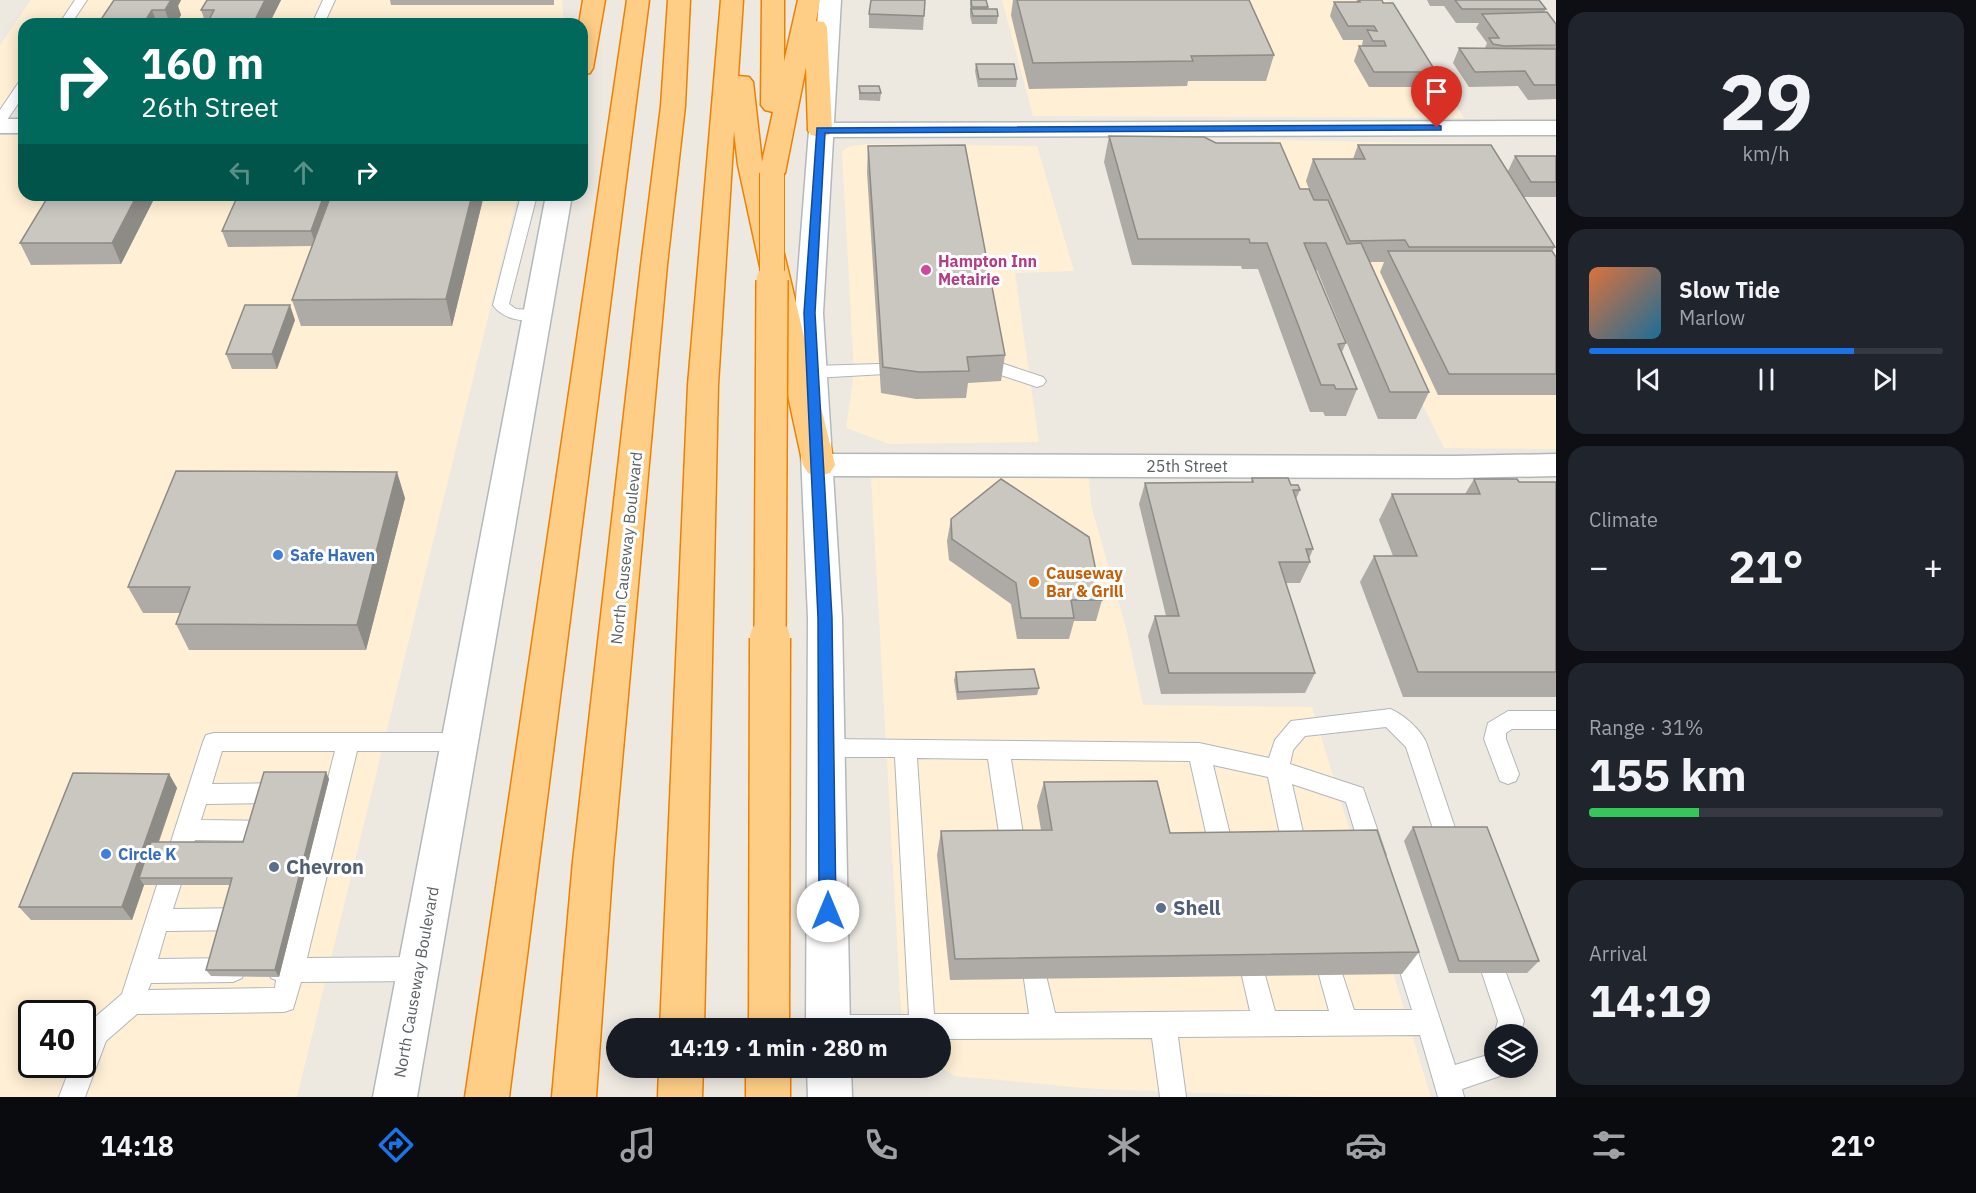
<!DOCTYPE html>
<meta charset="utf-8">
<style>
:root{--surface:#171b24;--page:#20242c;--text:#f1f3f6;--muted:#9ea1a6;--line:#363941;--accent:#1a73e8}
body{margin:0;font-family:"IBM Plex Sans",sans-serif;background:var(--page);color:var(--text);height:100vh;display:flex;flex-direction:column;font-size:22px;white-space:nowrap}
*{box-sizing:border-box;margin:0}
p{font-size:20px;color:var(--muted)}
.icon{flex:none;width:33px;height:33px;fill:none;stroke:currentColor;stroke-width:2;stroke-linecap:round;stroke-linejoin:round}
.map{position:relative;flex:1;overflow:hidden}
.side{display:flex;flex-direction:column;gap:12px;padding:12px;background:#0d0f14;width:420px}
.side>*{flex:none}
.hud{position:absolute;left:18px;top:18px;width:570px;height:183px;border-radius:18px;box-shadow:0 3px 15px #0003;background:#00695c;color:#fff;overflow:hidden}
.tools{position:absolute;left:1484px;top:1024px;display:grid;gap:12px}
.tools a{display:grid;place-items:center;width:54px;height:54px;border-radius:50%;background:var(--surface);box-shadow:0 3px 15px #0003;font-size:30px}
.speed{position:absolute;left:18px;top:1000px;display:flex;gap:12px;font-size:30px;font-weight:700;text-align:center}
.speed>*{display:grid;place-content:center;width:78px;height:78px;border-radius:50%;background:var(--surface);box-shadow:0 3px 15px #0003;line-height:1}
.speed .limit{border:3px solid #111;border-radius:9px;background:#fff;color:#111}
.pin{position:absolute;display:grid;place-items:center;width:51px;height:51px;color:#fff;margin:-62px -26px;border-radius:50% 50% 50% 0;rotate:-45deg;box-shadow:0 0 6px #0007}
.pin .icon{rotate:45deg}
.me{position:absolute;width:66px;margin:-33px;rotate:0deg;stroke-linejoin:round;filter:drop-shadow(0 0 4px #0008)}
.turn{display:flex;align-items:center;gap:21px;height:126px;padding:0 24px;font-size:27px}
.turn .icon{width:78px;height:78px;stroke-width:2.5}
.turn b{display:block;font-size:42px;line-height:51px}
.lanes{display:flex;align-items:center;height:57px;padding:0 24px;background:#0003;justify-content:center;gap:30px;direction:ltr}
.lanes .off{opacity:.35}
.big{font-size:45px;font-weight:700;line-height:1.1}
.side .card{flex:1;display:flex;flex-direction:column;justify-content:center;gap:9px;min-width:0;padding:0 21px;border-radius:18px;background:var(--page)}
.side .dial{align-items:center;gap:0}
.dial b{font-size:78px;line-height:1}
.song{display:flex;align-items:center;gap:18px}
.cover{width:72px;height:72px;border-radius:9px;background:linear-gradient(135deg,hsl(20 70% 55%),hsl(200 70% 35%))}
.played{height:6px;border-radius:3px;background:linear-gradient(90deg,var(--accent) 75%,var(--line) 75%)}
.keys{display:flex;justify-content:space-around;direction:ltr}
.heat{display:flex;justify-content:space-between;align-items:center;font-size:33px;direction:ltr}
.charge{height:9px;border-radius:4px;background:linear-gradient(90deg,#34c759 31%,var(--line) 0)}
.trip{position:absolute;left:606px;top:1018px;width:345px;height:60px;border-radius:30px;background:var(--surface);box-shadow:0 3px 15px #0003;font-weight:700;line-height:60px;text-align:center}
.dock{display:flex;height:96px;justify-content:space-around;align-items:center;background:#090b0e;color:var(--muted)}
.dock .icon{width:42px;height:42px}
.dock .current{color:var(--accent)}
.dock b{font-size:27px;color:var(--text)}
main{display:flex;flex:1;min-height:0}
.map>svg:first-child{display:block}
.commercial{fill:#ffefd5;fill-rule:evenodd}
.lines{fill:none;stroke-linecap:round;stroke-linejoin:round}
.lane-casing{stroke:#b2b6b9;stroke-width:2}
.street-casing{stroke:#b2b6b9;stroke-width:3}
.secondary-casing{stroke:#b3b8bc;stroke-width:3}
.highway-casing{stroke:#ee8000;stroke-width:3}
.lane{fill:#fff;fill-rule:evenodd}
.street{fill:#fff;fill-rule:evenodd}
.secondary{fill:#fff;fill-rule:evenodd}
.highway{fill:#ffce86;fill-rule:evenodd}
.highway-bridge-far2-casing{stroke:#ee8000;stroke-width:26;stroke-linecap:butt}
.highway-bridge-far1-casing{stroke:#ee8000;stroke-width:34;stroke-linecap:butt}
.highway-bridge-casing{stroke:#ee8000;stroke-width:43;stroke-linecap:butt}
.highway-bridge-far2{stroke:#ffce86;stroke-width:24}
.highway-bridge-far1{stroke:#ffce86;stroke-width:31}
.highway-bridge{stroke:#ffce86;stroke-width:40}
.wall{fill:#aeaaa5}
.shaded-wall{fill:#8d8b86}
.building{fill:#cac6c0;stroke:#8d8b86;stroke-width:1.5}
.route{fill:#1a73e8;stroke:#114b97;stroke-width:1.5}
.hotel-dot{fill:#d1479c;stroke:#fff;stroke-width:2}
.shop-dot{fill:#3f7fe0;stroke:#fff;stroke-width:2}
.food-dot{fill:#e8710a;stroke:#fff;stroke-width:2}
.service-dot{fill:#5c6f8a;stroke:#fff;stroke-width:2}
.labels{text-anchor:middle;stroke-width:6;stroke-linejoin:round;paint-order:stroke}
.hotel-label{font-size:16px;font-weight:bold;fill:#b23c85;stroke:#fff;text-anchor:start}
.street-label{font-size:16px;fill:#5a5f63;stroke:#fff}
.shop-label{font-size:16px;font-weight:bold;fill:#366cbe;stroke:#fff;text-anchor:start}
.food-label{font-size:16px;font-weight:bold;fill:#c56008;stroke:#fff;text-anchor:start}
.near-service-label{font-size:20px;font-weight:bold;fill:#4e5e75;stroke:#fff;text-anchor:start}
</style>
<main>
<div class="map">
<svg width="1556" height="1097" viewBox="0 0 1556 1097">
<rect width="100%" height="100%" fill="#ede9e1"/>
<path class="commercial" d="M31,0H562L564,24H24V108H0V45Z
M1002,0H1387L1464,118L1033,116Z
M0,135H24V195H518L297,1097H0ZM32,1014H82V1065H32Z
M1274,140L1478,144L1482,166L1556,289V449L1444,448L1355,267L1315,221Z
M867,144L1037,146L1074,271L1015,273L1039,442L889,444L846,428L854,373L842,151L851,146Z
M871,477L1089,478L1091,505L1127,632L1143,705L1312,707L1431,1097H1323L1096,1089L954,1076L941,1067L940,1029H902Z"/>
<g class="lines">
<defs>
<path id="lane" d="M75,0H87L71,24H59Z
M323,0H335L324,24H312Z
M24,81V95L5,123L0,124V110L19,82Z
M521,195H537L509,304L516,309L543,311L545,315L543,319C526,323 503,320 493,305Z
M998,362L1043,377L1046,381L1043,385L1037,387L992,372L989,368L992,364Z
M879,364L885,366L888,370L885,374L813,378L807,376L804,372L807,368L813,366Z
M1390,709C1403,714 1420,729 1426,742L1459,840L1455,847L1447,850L1439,847L1406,747L1386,727L1305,736L1293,750L1290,764L1363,788L1386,855L1382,862L1374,866L1366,862L1362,855L1346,802L1292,784L1308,854L1304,861L1296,865L1288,861L1284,854L1268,777L1213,765L1235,855L1231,862L1223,866L1215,862L1211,855L1190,761L1011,759L1026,853L1022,860L1014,864L1006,860L1002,853L988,759L917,758L934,1014H1029L1024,979L1027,971L1036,967L1045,971L1055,1013L1250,1011L1242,976L1245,968L1254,964L1263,968L1275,1011H1329L1319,975L1322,967L1331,963L1340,967L1354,1010H1412L1390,940L1393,932L1402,928L1411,932L1414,940L1455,1065L1494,1053V1068H1506L1503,1075L1462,1089L1464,1097H1438L1420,1035L1178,1037L1186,1097H1160L1152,1038L940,1039V1029H816L819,1019L828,1015H909L895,757H827L819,755L816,748L819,741L827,739L1199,743L1269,758L1275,740L1291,721Z
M1508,711H1556V729H1512L1506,733V739L1519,774L1516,781L1508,784L1500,781L1484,739L1488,723Z
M214,733H460L468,735L471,742L468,749L460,751H357L307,958L418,957L427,961L430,969L427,977L418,981L301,982L293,1009L284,1012L137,1014L106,1041L85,1097H59L71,1065H82V1035L87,1024L122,994L203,742L206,735ZM222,751H335L282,958L271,962L268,970L271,978L276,980L275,988L148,990L151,983L233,982L242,978L245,970L242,962L233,958L158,959L166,931L247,930L256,927L259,919L256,911L247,908L173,909L195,840L272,841L280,838L284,831L280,824L272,821L201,820L206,804L284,803L292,800L295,793L292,786L284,783L212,784Z
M1494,961L1503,965L1524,1021L1520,1035H1494L1498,1021L1482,973L1485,965Z"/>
<path id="street" d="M0,119H24V133H0Z
M1556,121V135L820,137L811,135L808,130L811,125L820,123Z
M819,454L1456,456L1556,454V476L1456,478L819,476L808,473L803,465L808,457Z"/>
<path id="secondary" d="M819,0H841L823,313L842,618L850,1029H806L808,618L795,313Z
M546,195H572L417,1097H373Z
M807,1068H851L852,1097H808Z"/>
<path id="highway" d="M583,0H605L593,68L590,73L582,75V24H579Z
M627,0H649L509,1097H465Z
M668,0H690L685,106L667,265L613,861L596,1097H552L573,861L641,265L661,106Z
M721,0H743L738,76L749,77L753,82L762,162L773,112L765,110L761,105L762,0H784V62L798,0H820L816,21L824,22L827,27L832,130L829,135L820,137L811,135L808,130L806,67L785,173L781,178L772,181L766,179L835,465L830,473L819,476L808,473L803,465L738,165L734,131L718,385L704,1029H660L688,385Z
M659,1068H703L702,1097H658Z
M746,1068H790V1097H746Z"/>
</defs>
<use href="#lane" class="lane-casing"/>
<use href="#street" class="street-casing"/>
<use href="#secondary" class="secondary-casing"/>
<use href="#highway" class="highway-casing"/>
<use href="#lane" class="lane"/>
<use href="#street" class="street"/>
<use href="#secondary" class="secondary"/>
<use href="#highway" class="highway"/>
<defs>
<path id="highway-bridge-far2" d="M772,281V173"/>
<path id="highway-bridge-far1" d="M770,640L772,280"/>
<path id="highway-bridge" d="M769,1029L770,638"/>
</defs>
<use href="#highway-bridge-far2" class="highway-bridge-far2-casing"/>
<use href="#highway-bridge-far1" class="highway-bridge-far1-casing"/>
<use href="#highway-bridge" class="highway-bridge-casing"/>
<use href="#highway-bridge-far2" class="highway-bridge-far2"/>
<use href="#highway-bridge-far1" class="highway-bridge-far1"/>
<use href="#highway-bridge" class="highway-bridge"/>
</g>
<path class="wall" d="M114,0H181L178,6L181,15L176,24H98Z
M207,0H281L269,24H206L201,10Z
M390,0H554V5H391Z
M925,0L923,30L869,28V14Z
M970,0L988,7V9L998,16L997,24H972L970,16Z
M1013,0H1249L1274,55L1266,81H1188L1187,86L1029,89L1011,15Z
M1357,0H1382L1436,72L1430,87H1369L1354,61L1359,46H1363L1362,45L1363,40H1343L1330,16L1334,2H1356Z
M1427,0H1539L1546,9L1544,12L1556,24V99L1528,100L1518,86L1469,87L1453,63L1459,48H1485L1487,43L1476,28L1479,23H1456L1444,6H1430Z
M976,64L1017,79L1016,87H978L975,71Z
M859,86L881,93L880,101L859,100Z
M1109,136L1300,189H1309L1306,181L1313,159H1353L1358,145L1555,247L1552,251L1556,257V395H1438L1380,272L1384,262H1369L1429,392L1416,419H1378L1317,270H1315L1346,343L1342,352L1357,389L1346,416H1325L1323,412H1310L1258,269H1242L1241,266L1132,265L1104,162Z
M868,146L1005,355L1001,381L968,383L966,398L916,399L881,393L867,172Z
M1515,156H1556V197H1524L1508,171Z
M156,195L121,264L31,265L20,243Z
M484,195L452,326H301L292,300L312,246L228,247L222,231Z
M295,320L277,369H232L226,354Z
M1252,478L1291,485L1300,490L1296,499L1313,549L1309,559L1310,562L1300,583H1286L1315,673L1305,693L1161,694L1148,636L1155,616H1166L1139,504L1145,483L1251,482Z
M1474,479L1519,482H1556V697H1403L1360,582L1374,556H1393L1379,520L1392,494H1465Z
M405,498L366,650H189L176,624L180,613H143L128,587Z
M951,519L1102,600L1096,621H1074L1069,639H1017L1011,604L949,560L947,541Z
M956,672L1039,688L1037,695L957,700L954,680Z
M326,772L329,779L279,977L211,976L206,970L230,885H144L132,920H31L19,907L169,774L177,788L159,842H243Z
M1044,782L1170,833L1419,952L1402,974L950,980L937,855L941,831L1041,830L1037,806Z
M1413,827L1539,961L1527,973H1449L1404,841Z"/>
<path class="shaded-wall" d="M167,0H181L178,6L181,15L176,24H170L165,10Z
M265,0H281L269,24H253Z
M152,10L157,24H143Z
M137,195H156L121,264L112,243Z
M324,195H334L316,246L311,231Z
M472,195H484L452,326L446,299Z
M290,305L295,320L277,369L272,354Z
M397,472L405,498L366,650L357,625Z
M326,772L329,779L279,977L275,970Z
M169,774L177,788L146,878H139L144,885L132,920L122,907Z"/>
<path class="building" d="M114,0H171L165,10H152L143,24H98Z
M207,0H265L253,24H207L214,10H201Z
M871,0H925L924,16L869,14Z
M971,0H986L988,7H972Z
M1017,0H1249L1274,55L1191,56L1193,61L1033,63Z
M1359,0H1382L1383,3H1393L1436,72H1374L1359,46H1386L1384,41H1373L1367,30L1377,31L1374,26H1348L1334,2H1360Z
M1455,0H1539L1546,9H1462Z
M971,9H997L998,16H973Z
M1547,12L1556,24V45L1504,46L1493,44L1489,38H1499L1482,14Z
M1459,48L1556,49V85H1534L1525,71L1475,72Z
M976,64H1014L1017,79H979Z
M859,86H879L881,93H860Z
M1109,136L1204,137L1216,143H1280L1300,189H1309L1314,200H1328L1347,244L1361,243L1429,392H1390L1326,243H1304L1346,343L1338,344L1357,389H1336L1334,385H1321L1267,243H1250L1249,239H1138Z
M965,145L1005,355L967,357L969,371L919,372L883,367L868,146Z
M1358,145H1491L1555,247H1409L1405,240L1350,241L1313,159H1365Z
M1515,156H1556V182H1531Z
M49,195H137L112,243H20Z
M238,195H324L311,231H222Z
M331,195H472L446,299L292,300Z
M1388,251H1552L1556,257V374H1449Z
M245,305H290L272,354H226Z
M176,471L397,472L357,625L176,624L190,587H128Z
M1252,478H1288L1291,485H1298L1300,490H1293L1313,549H1306L1310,562H1279L1315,673H1169L1155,616H1179L1145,483L1253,482Z
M1001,479L1089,537L1102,600H1071L1074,618H1021L1016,583L952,539L951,519Z
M1474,479H1517L1519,482H1556V672H1418L1374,556H1417L1392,494H1480Z
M1034,669L1039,688L958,692L956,672Z
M264,772H326L275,970H206L232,878H139L151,842H243Z
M73,773L169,774L122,907H19Z
M1157,781L1170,833L1377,830L1419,952L955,959L941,831L1052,830L1044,782Z
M1413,827H1487L1539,961H1459Z"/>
<path class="route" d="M1437,125L1441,126V130L825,133L815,313L832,618L836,911L834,917L828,919L822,917L819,911L818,618L804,313L817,128Z"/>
<circle class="hotel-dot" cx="926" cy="270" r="6"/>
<g class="shop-dot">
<circle cx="278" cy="555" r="6"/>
<circle cx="106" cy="854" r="6"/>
</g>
<circle class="food-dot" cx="1034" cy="582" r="6"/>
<g class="service-dot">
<circle cx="274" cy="867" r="6"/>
<circle cx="1161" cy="908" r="6"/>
</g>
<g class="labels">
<g class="hotel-label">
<text x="938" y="267">Hampton Inn<tspan x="938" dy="18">Metairie</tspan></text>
</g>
<g class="street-label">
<text x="1187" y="472">25th Street</text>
<text transform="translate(626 548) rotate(-84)" y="6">North Causeway Boulevard</text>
<text transform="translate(416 982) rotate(-80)" y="6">North Causeway Boulevard</text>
</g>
<g class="shop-label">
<text x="290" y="561">Safe Haven</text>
<text x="118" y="860">Circle K</text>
</g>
<g class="food-label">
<text x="1046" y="579">Causeway<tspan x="1046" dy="18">Bar &amp; Grill</tspan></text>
</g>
<g class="near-service-label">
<text x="286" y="874">Chevron</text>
<text x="1173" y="915">Shell</text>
</g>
</g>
</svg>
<div class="tools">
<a><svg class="icon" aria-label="layers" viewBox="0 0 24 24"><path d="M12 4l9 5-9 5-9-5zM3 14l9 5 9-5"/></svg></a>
</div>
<div class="speed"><div class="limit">40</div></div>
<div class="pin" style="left:1437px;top:128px;background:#d93025"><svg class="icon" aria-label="arrive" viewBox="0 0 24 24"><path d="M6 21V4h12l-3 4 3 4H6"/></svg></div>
<svg class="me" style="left:828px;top:911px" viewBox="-20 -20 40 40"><circle r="19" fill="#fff"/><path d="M0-13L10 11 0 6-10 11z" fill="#1a73e8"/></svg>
<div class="trip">14:19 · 1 min · 280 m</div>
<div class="hud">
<div class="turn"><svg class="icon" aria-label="right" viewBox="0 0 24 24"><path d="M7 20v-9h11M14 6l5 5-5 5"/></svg><div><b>160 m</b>26th Street</div></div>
<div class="lanes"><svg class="icon off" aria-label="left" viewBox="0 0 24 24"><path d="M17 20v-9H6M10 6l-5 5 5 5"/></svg><svg class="icon off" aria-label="ahead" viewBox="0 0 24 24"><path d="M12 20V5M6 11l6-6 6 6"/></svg><svg class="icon" aria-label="right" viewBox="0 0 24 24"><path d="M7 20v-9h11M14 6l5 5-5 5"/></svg></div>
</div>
</div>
<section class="side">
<div class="card dial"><b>29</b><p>km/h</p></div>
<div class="card">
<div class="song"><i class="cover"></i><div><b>Slow Tide</b><p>Marlow</p></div></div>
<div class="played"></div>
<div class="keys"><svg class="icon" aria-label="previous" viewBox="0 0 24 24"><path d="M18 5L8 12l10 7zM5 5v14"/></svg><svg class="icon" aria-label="pause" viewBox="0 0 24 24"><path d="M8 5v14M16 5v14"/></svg><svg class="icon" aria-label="next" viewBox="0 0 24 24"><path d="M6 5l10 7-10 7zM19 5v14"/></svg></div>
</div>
<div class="card"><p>Climate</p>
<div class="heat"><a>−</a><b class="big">21°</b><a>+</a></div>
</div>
<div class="card"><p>Range · 31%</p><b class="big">155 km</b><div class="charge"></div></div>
<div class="card"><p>Arrival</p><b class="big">14:19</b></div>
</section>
</main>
<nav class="dock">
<b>14:18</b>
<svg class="icon current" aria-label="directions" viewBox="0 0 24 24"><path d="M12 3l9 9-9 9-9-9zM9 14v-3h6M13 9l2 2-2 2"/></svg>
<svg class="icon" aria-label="music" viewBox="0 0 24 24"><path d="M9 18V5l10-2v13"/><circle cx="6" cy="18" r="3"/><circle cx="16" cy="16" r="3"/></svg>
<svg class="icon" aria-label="phone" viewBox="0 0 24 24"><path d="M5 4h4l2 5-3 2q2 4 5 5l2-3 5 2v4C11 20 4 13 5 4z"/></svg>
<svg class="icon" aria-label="climate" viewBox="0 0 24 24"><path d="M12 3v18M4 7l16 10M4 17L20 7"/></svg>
<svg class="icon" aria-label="car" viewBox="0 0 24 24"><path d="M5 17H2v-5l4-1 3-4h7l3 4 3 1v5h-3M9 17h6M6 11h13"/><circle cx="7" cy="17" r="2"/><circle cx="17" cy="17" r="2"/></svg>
<svg class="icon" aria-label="filters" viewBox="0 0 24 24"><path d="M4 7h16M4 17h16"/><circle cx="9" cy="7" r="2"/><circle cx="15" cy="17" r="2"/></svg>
<b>21°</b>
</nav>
